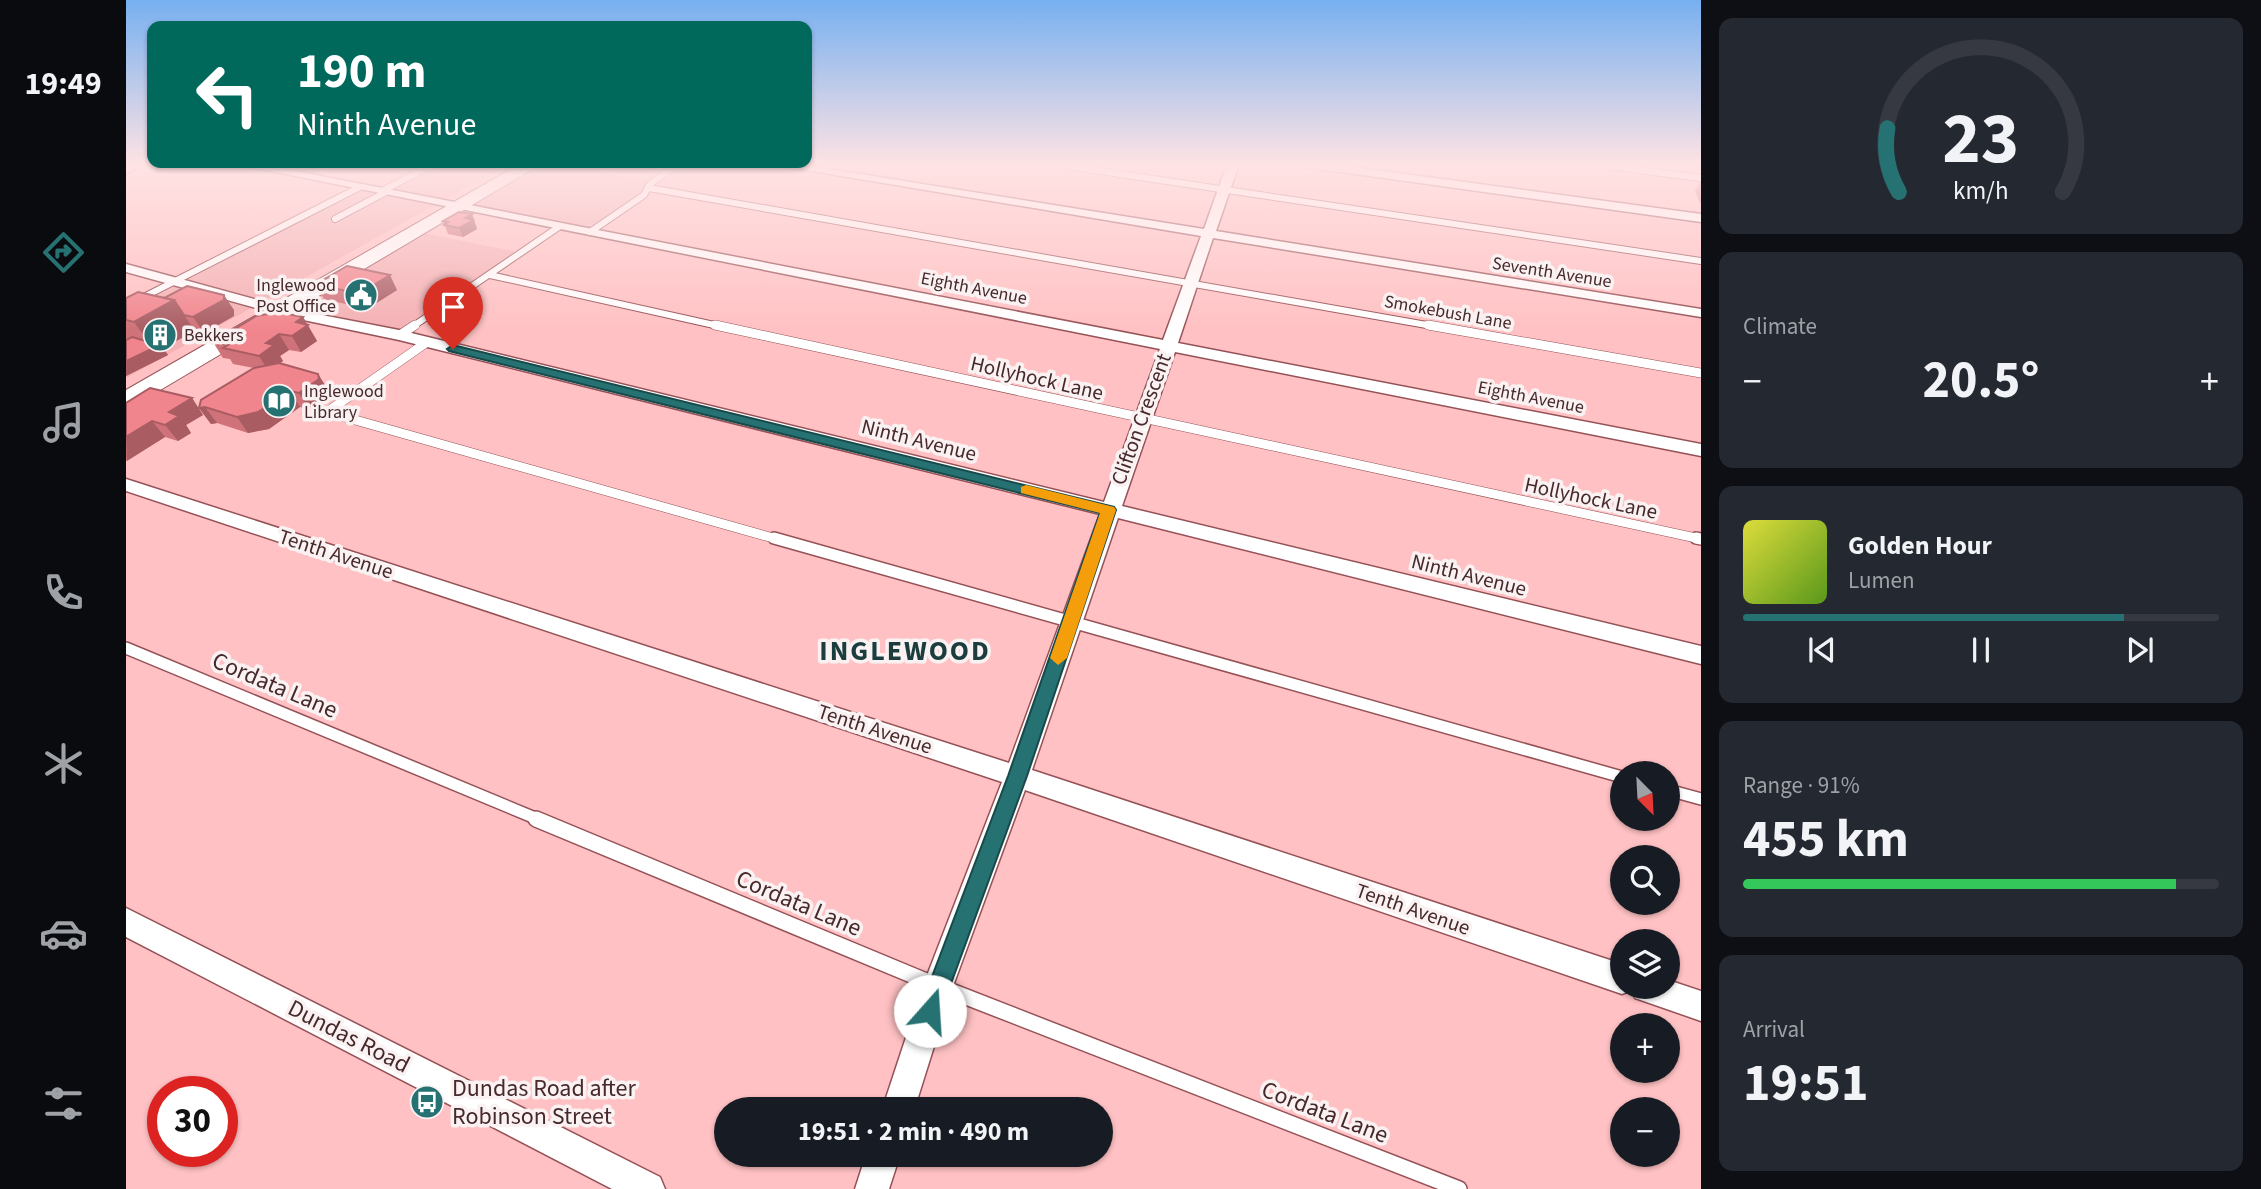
<!DOCTYPE html>
<meta charset="utf-8">
<style>
:root{--surface:#171b24;--page:#242831;--text:#f1f3f6;--muted:#9ea1a6;--line:#363941;--accent:#267172}
body{margin:0;font-family:"Source Sans 3",sans-serif;background:var(--page);color:var(--text);height:100vh;display:flex;flex-direction:column;font-size:26px;white-space:nowrap}
*{box-sizing:border-box;margin:0}
p{font-size:23px;color:var(--muted)}
.icon{flex:none;width:38px;height:38px;fill:none;stroke:currentColor;stroke-width:2;stroke-linecap:round;stroke-linejoin:round}
.map{position:relative;flex:1;overflow:hidden}
.details{display:flex;flex-direction:column;gap:18px;padding:18px;background:#0d0f14;width:560px}
.details>*{flex:none}
.banner{position:absolute;left:21px;top:21px;width:665px;height:147px;border-radius:14px;box-shadow:0 2px 5px #0004;background:#00695c;color:#fff;overflow:hidden}
.needle{width:46px;rotate:156deg}
.buttons{position:absolute;left:1484px;top:761px;display:grid;gap:14px}
.buttons a{display:grid;place-items:center;width:70px;height:70px;border-radius:50%;background:var(--surface);box-shadow:0 2px 5px #0004;font-size:35px}
.speed{position:absolute;left:21px;top:1076px;display:flex;gap:14px;font-size:35px;font-weight:700;text-align:center}
.speed>*{display:grid;place-content:center;width:91px;height:91px;border-radius:50%;background:var(--surface);box-shadow:0 2px 5px #0004;line-height:1}
.speed .limit{border:10px solid #d22;background:#fff;color:#111}
.pin{position:absolute;display:grid;place-items:center;width:60px;height:60px;color:#fff;margin:-72px -30px;border-radius:50% 50% 50% 0;rotate:-45deg;box-shadow:0 0 7px #0007}
.pin .icon{rotate:45deg}
.me{position:absolute;width:77px;margin:-38px;rotate:19deg;stroke-linejoin:round;filter:drop-shadow(0 0 5px #0008)}
.turn{display:flex;align-items:center;gap:24px;height:147px;padding:0 35px;font-size:32px}
.turn .icon{width:91px;height:91px;stroke-width:2.5}
.turn b{display:block;font-size:49px;line-height:60px}
.big{font-size:52px;font-weight:700;line-height:1.1}
.details .tile{flex:1;display:flex;flex-direction:column;justify-content:center;gap:10px;min-width:0;padding:0 24px;border-radius:14px;background:var(--page)}
.details .dial{align-items:center;gap:0}
.dial svg{height:182px;overflow:visible;fill:none;stroke:var(--line);stroke-width:7;stroke-linecap:round;text-anchor:middle}
.dial text{fill:var(--text);stroke:none}
.song{display:flex;align-items:center;gap:21px}
.cover{width:84px;height:84px;border-radius:10px;background:linear-gradient(135deg,hsl(60 70% 55%),hsl(90 70% 35%))}
.played{height:7px;border-radius:4px;background:linear-gradient(90deg,var(--accent) 80%,var(--line) 80%)}
.keys{display:flex;justify-content:space-around;direction:ltr}
.heat{display:flex;justify-content:space-between;align-items:center;font-size:38px;direction:ltr}
.charge{height:10px;border-radius:5px;background:linear-gradient(90deg,#34c759 91%,var(--line) 0)}
.trip{position:absolute;left:588px;top:1097px;width:399px;height:70px;border-radius:35px;background:var(--surface);box-shadow:0 2px 5px #0004;font-weight:700;line-height:70px;text-align:center}
main{display:flex;flex:1;min-height:0}
.menu{display:flex;flex-direction:column;width:126px;justify-content:space-around;align-items:center;background:#090b0e;color:var(--muted)}
.menu .icon{width:49px;height:49px}
.menu .current{color:var(--accent)}
.menu b{font-size:32px;color:var(--text)}
.map>svg:first-child{display:block}
.built{fill:#f4b1b4}
.lines{fill:none;stroke-linecap:round;stroke-linejoin:round}
.lane-far3-casing{stroke:#955156;stroke-width:8}
.lane-far2-casing{stroke:#955156;stroke-width:10}
.lane-far1-casing{stroke:#955156;stroke-width:14}
.lane-casing{stroke:#955156;stroke-width:18}
.street-casing{stroke:#955156;stroke-width:3}
.primary-casing{stroke:#955156;stroke-width:2}
.lane-far3{stroke:#fff;stroke-width:6}
.lane-far2{stroke:#fff;stroke-width:9}
.lane-far1{stroke:#fff;stroke-width:11}
.lane{stroke:#fff;stroke-width:15}
.street{fill:#fff;fill-rule:evenodd}
.primary{fill:#fff;fill-rule:evenodd}
.wall{fill:#cf7279}
.shaded-wall{fill:#a95d63}
.building{fill:#f1858d;stroke:#a95d63;stroke-width:2}
.route{fill:#267172;stroke:#19494a;stroke-width:2}
.slow{fill:#f59e0b}
.labels{text-anchor:middle;stroke-width:7;stroke-linejoin:round;paint-order:stroke}
.far-street-label{font-size:18px;fill:#47292b;stroke:#faf2f2}
.far-poi-label{font-size:18px;fill:#47292b;stroke:#faf2f2;text-anchor:start}
.street-label{font-size:21px;fill:#47292b;stroke:#faf2f2}
.near-street-label{font-size:24px;fill:#47292b;stroke:#faf2f2}
.near-poi-label{font-size:24px;fill:#47292b;stroke:#faf2f2;text-anchor:start}
.district-label{font-size:28px;font-weight:bold;letter-spacing:2px;fill:#1b3d3d;stroke:#faf2f2}
</style>
<main>
<nav class="menu">
<b>19:49</b>
<svg class="icon current" aria-label="directions" viewBox="0 0 24 24"><path d="M12 3l9 9-9 9-9-9zM9 14v-3h6M13 9l2 2-2 2"/></svg>
<svg class="icon" aria-label="music" viewBox="0 0 24 24"><path d="M9 18V5l10-2v13"/><circle cx="6" cy="18" r="3"/><circle cx="16" cy="16" r="3"/></svg>
<svg class="icon" aria-label="phone" viewBox="0 0 24 24"><path d="M5 4h4l2 5-3 2q2 4 5 5l2-3 5 2v4C11 20 4 13 5 4z"/></svg>
<svg class="icon" aria-label="climate" viewBox="0 0 24 24"><path d="M12 3v18M4 7l16 10M4 17L20 7"/></svg>
<svg class="icon" aria-label="car" viewBox="0 0 24 24"><path d="M5 17H2v-5l4-1 3-4h7l3 4 3 1v5h-3M9 17h6M6 11h13"/><circle cx="7" cy="17" r="2"/><circle cx="17" cy="17" r="2"/></svg>
<svg class="icon" aria-label="filters" viewBox="0 0 24 24"><path d="M4 7h16M4 17h16"/><circle cx="9" cy="7" r="2"/><circle cx="15" cy="17" r="2"/></svg>
</nav>
<div class="map">
<svg width="1575" height="1189" viewBox="0 0 1575 1189">
<rect width="100%" height="100%" fill="#ffc1c3"/>
<path class="built" d="M308,164H382L0,378V306L234,187L256,191Z
M417,164H484L472,172L528,182L464,232L339,210Z
M298,233L396,253L274,335L163,313Z"/>
<g class="lines">
<defs>
<path id="lane-far3" d="M927,164L1575,261
M1466,164L1575,178
M523,188L1312,327
M256,191L308,164
M209,219L260,192
M464,232L518,195L524,184L553,164
M364,275L597,327
M0,306L234,187
M286,327L434,226"/>
<path id="lane-far2" d="M589,325L1575,539
M1302,325L1575,373
M274,335L289,325
M301,342L201,412L654,540"/>
<path id="lane-far1" d="M648,538L1496,777
M1570,538L1575,539
M0,648L414,820
M1542,790L1575,799"/>
<path id="lane" d="M410,819L812,986L1333,1189"/>
<path id="street" d="M5,164H21L0,173V166Z
M109,164H133L1037,340L1075,236L644,164H672L1078,229L1101,164H1113L1090,231L1575,309V317L1087,238L1052,343L1575,444V456L1049,352L996,506L1575,646V664L992,518L906,770L1496,964V987H1542V980L1575,991V1021L1509,998L1506,990L1496,994L899,790L827,986L788,1110H756L797,986L876,782L0,491V479L883,763L974,514L273,340L163,317L0,272V264L165,309L273,330L978,502L1034,349Z
M1173,164H1205L1575,214V222L1179,167Z
M0,908L534,1177L539,1189H486L0,937Z
M740,1155H774L763,1189H729Z"/>
<path id="primary" d="M394,164H415L9,405L0,407V390Z"/>
</defs>
<use href="#lane-far3" class="lane-far3-casing"/>
<use href="#lane-far2" class="lane-far2-casing"/>
<use href="#lane-far1" class="lane-far1-casing"/>
<use href="#lane" class="lane-casing"/>
<use href="#street" class="street-casing"/>
<use href="#primary" class="primary-casing"/>
<use href="#lane-far3" class="lane-far3"/>
<use href="#lane-far2" class="lane-far2"/>
<use href="#lane-far1" class="lane-far1"/>
<use href="#lane" class="lane"/>
<use href="#street" class="street"/>
<use href="#primary" class="primary"/>
</g>
<path class="wall" d="M1575,181V205L1569,191Z
M346,214L351,229L337,237L322,234L317,221Z
M190,284L271,290L241,309L198,299Z
M0,298H38L108,310V316L78,333L69,331L37,348L42,355L0,376Z
M177,317L191,341L175,352L163,350L154,356L157,361L154,363L192,374L202,390V395L183,409L174,407L143,429L122,433L91,423L85,424L73,408L128,368L107,364L104,359L97,358L87,342Z
M66,398L77,415L60,425L65,433L52,441L39,437L0,461V403Z"/>
<path class="shaded-wall" d="M346,214L351,229L337,237L333,228L339,218Z
M264,275L271,290L241,309L233,294Z
M98,295L108,310V316L78,333L67,317Z
M48,300L69,331L37,348L42,355L0,376V361L27,348L8,322Z
M177,317L191,341L175,352L166,336L170,322Z
M153,334L163,350L154,356L157,361L143,372L133,356L140,343Z
M192,374L202,390V395L183,409L173,393Z
M164,391L174,407L143,429L122,433L111,417Z
M66,398L77,415L60,425L65,433L52,441L39,425L43,412Z
M79,407L91,423L85,424L73,408Z
M26,421L39,437L1,461L0,437Z"/>
<path class="building" d="M333,212L346,214L339,218L347,220L333,228L318,225L322,222L317,221Z
M221,266L264,275L233,294L190,284Z
M61,286L98,295V300L67,317L58,315L48,300L38,298Z
M12,292L48,300L8,322L0,320V298Z
M153,312L177,317L170,322L182,325L166,336L153,334L140,343L148,345L133,356L97,348L102,345L87,342L130,316Z
M6,337L34,345L0,361V340Z
M153,363L192,374L193,379L173,393L164,391L132,412L111,417L79,407L73,408L75,400L128,368Z
M24,388L66,398L43,412L53,416L39,425L26,421L0,437V403Z"/>
<linearGradient id="sky" x2="0" y2="1"><stop stop-color="#77b0f0"/><stop offset="0.5" stop-color="#ffe3e4"/><stop offset="1" stop-color="#ffe3e4" stop-opacity="0"/></linearGradient>
<rect width="1575" height="331" fill="url(#sky)"/>
<path class="route" d="M327,345L988,507L990,510L901,776L812,1019L804,1022L796,1019L793,1011L882,776L974,513L323,351L321,349Z"/>
<path class="slow" d="M900,485L988,507L990,510L941,658L932,665L924,658L974,513L895,493V487Z"/>
<defs>
<symbol id="civic-disc" viewBox="-11 -11 22 22"><circle r="9.5" fill="#267172" stroke="#faf2f2"/><path d="M-.6-6.5H3V-4.5H.6V-3L4-1V1h2V6H-6V1h2V-1L-.6-3ZM-1.2 2.5V6h2.4V2.5Z" fill="#fff"/></symbol>
<symbol id="building-disc" viewBox="-11 -11 22 22"><circle r="9.5" fill="#267172" stroke="#faf2f2"/><path d="M-4-6H4V6H1V3H-1V6H-4ZM-2.5-4.3h1.7v1.8h-1.7ZM.8-4.3h1.7v1.8H.8ZM-2.5-1h1.7V.8h-1.7ZM.8-1h1.7V.8H.8Z" fill="#fff"/></symbol>
<symbol id="library-disc" viewBox="-11 -11 22 22"><circle r="9.5" fill="#267172" stroke="#faf2f2"/><path d="M-6-4Q-3-5.5-.7-3.5V5Q-3 3-6 4ZM6-4Q3-5.5 .7-3.5V5Q3 3 6 4Z" fill="#fff"/></symbol>
<symbol id="bus-disc" viewBox="-11 -11 22 22"><circle r="9.5" fill="#267172" stroke="#faf2f2"/><path d="M-5-6H5V4H4V6H2V4H-2V6H-4V4H-5ZM-3.5-4V0h7V-4ZM-3.5 1.2v1.5H-2V1.2ZM2 1.2v1.5H3.5V1.2Z" fill="#fff"/></symbol>
</defs>
<g fill-rule="evenodd">
<use href="#civic-disc" x="216" y="276" width="38" height="38"/>
<use href="#building-disc" x="15" y="316" width="38" height="38"/>
<use href="#library-disc" x="134" y="382" width="38" height="38"/>
<use href="#bus-disc" x="282" y="1083" width="38" height="38"/>
</g>
<g class="labels">
<g class="far-street-label">
<text transform="translate(1426 272) rotate(9)" y="6">Seventh Avenue</text>
<text transform="translate(848 288) rotate(11)" y="6">Eighth Avenue</text>
<text transform="translate(1322 312) rotate(10)" y="6">Smokebush Lane</text>
<text transform="translate(1405 397) rotate(11)" y="6">Eighth Avenue</text>
</g>
<g class="far-poi-label">
<text x="210" y="291" text-anchor="end">Inglewood<tspan x="210" dy="21">Post Office</tspan></text>
<text x="58" y="341">Bekkers</text>
<text x="178" y="397">Inglewood<tspan x="178" dy="21">Library</tspan></text>
</g>
<g class="street-label">
<text transform="translate(911 378) rotate(13)" y="7">Hollyhock Lane</text>
<text transform="translate(1015 419) rotate(-70)" y="7">Clifton Crescent</text>
<text transform="translate(793 440) rotate(14)" y="7">Ninth Avenue</text>
<text transform="translate(1465 498) rotate(12)" y="7">Hollyhock Lane</text>
<text transform="translate(210 554) rotate(18)" y="7">Tenth Avenue</text>
<text transform="translate(1343 575) rotate(14)" y="7">Ninth Avenue</text>
<text transform="translate(749 729) rotate(18)" y="7">Tenth Avenue</text>
<text transform="translate(1287 909) rotate(19)" y="7">Tenth Avenue</text>
</g>
<g class="near-street-label">
<text transform="translate(149 685) rotate(23)" y="8">Cordata Lane</text>
<text transform="translate(673 903) rotate(23)" y="8">Cordata Lane</text>
<text transform="translate(223 1036) rotate(27)" y="8">Dundas Road</text>
<text transform="translate(1199 1112) rotate(21)" y="8">Cordata Lane</text>
</g>
<g class="near-poi-label">
<text x="326" y="1096">Dundas Road after<tspan x="326" dy="28">Robinson Street</tspan></text>
</g>
<g class="district-label">
<text x="779" y="660">INGLEWOOD</text>
</g>
</g>
</svg>
<div class="buttons">
<a><svg class="needle" viewBox="-14 -14 28 28"><path d="M0-13l5 13h-10z" fill="#e53935"/><path d="M0 13l5-13h-10z" fill="#9ea1a6"/></svg></a>
<a><svg class="icon" aria-label="search" viewBox="0 0 24 24"><circle cx="10" cy="10" r="6"/><path d="M15 15l6 6"/></svg></a>
<a><svg class="icon" aria-label="layers" viewBox="0 0 24 24"><path d="M12 4l9 5-9 5-9-5zM3 14l9 5 9-5"/></svg></a>
<a>+</a>
<a>−</a>
</div>
<div class="speed"><div class="limit">30</div></div>
<div class="pin" style="left:327px;top:349px;background:#d93025"><svg class="icon" aria-label="arrive" viewBox="0 0 24 24"><path d="M6 21V4h12l-3 4 3 4H6"/></svg></div>
<svg class="me" style="left:804px;top:1011px" viewBox="-20 -20 40 40"><circle r="19" fill="#fff"/><path d="M0-13L10 11 0 6-10 11z" fill="#267172"/></svg>
<div class="trip">19:51 · 2 min · 490 m</div>
<div class="banner">
<div class="turn"><svg class="icon" aria-label="left" viewBox="0 0 24 24"><path d="M17 20v-9H6M10 6l-5 5 5 5"/></svg><div><b>190 m</b>Ninth Avenue</div></div>
</div>
</div>
<section class="details">
<div class="tile dial"><svg viewBox="0 0 100 80">
<path d="M14 69A42 42 0 1 1 86 69"/>
<path d="M14 69A42 42 0 0 1 9 41" stroke="#267172"/>
<text x="50" y="56" font-size="32" font-weight="700">23</text>
<text x="50" y="72" font-size="11">km/h</text>
</svg></div>
<div class="tile"><p>Climate</p>
<div class="heat"><a>−</a><b class="big">20.5°</b><a>+</a></div>
</div>
<div class="tile">
<div class="song"><i class="cover"></i><div><b>Golden Hour</b><p>Lumen</p></div></div>
<div class="played"></div>
<div class="keys"><svg class="icon" aria-label="previous" viewBox="0 0 24 24"><path d="M18 5L8 12l10 7zM5 5v14"/></svg><svg class="icon" aria-label="pause" viewBox="0 0 24 24"><path d="M8 5v14M16 5v14"/></svg><svg class="icon" aria-label="next" viewBox="0 0 24 24"><path d="M6 5l10 7-10 7zM19 5v14"/></svg></div>
</div>
<div class="tile"><p>Range · 91%</p><b class="big">455 km</b><div class="charge"></div></div>
<div class="tile"><p>Arrival</p><b class="big">19:51</b></div>
</section>
</main>
